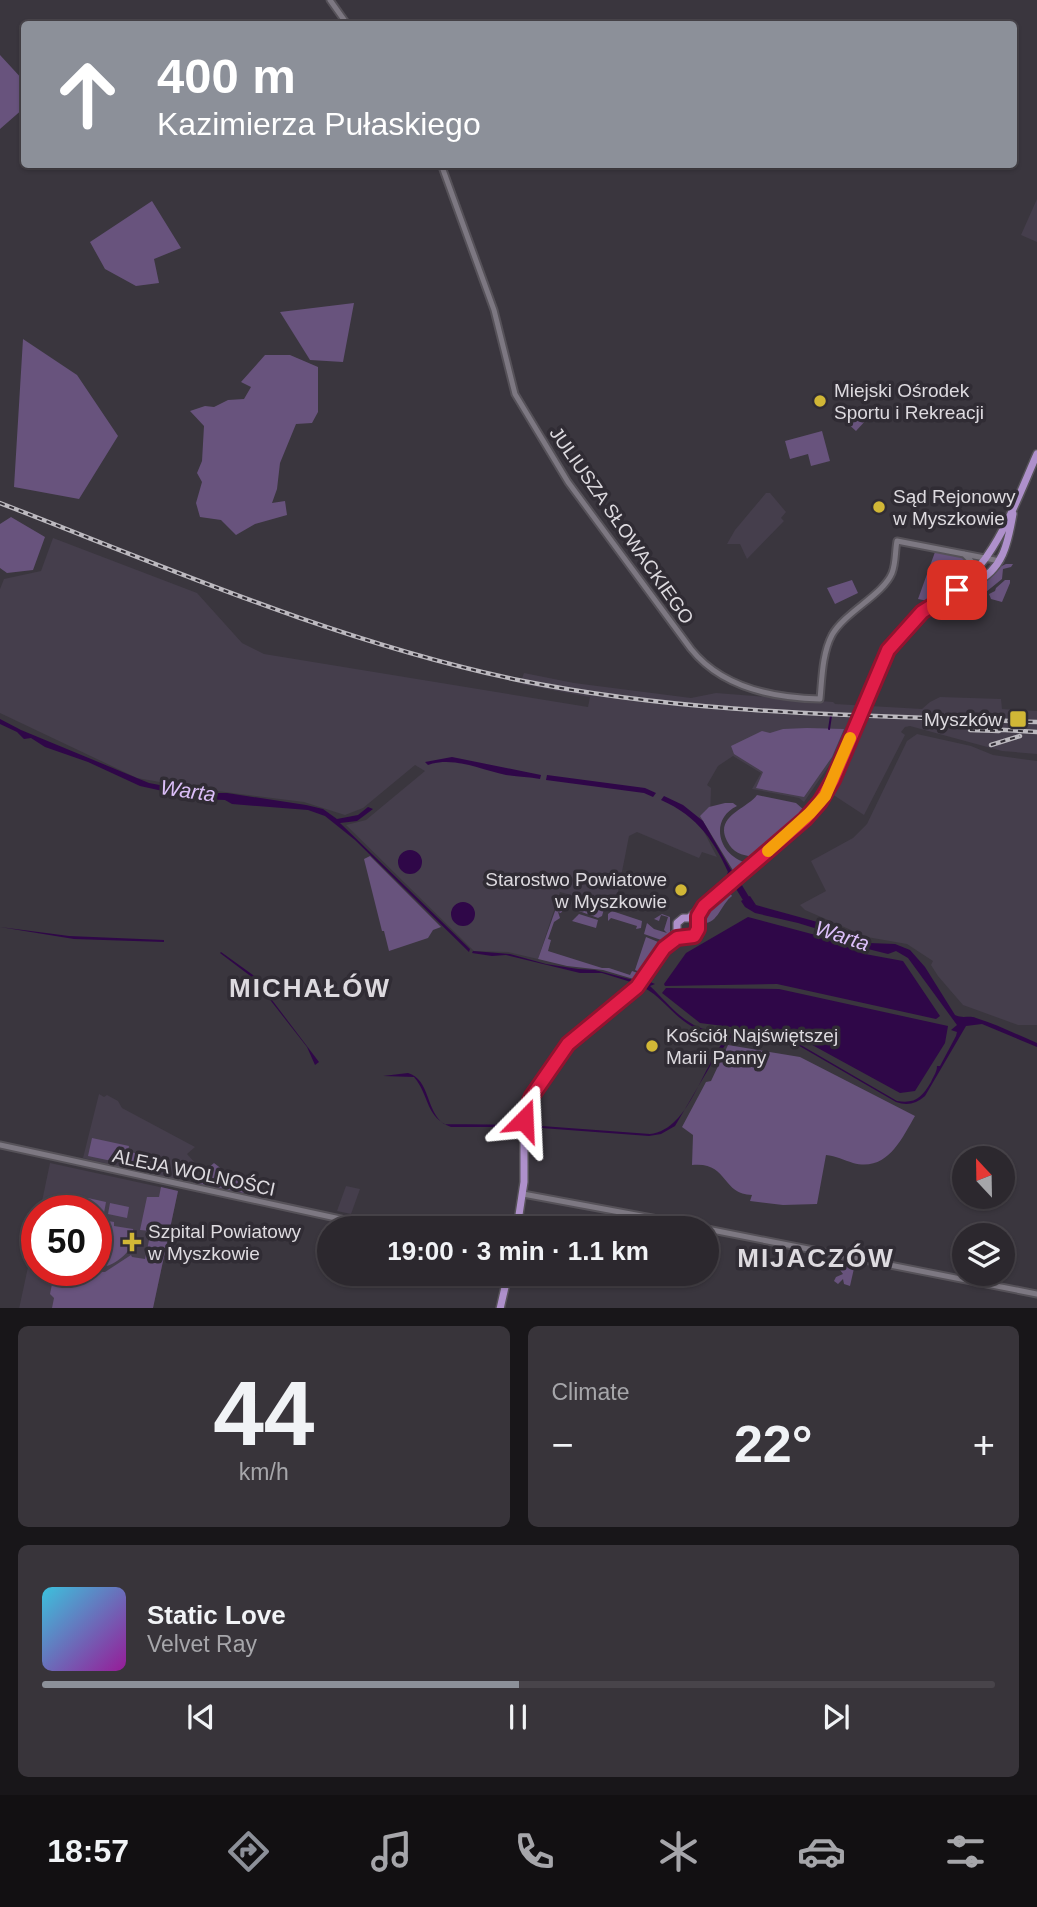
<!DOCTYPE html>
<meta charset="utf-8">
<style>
:root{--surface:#2c282e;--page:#38343a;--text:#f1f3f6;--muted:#a6a6aa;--line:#48444a;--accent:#8c9099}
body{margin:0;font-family:Helvetica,sans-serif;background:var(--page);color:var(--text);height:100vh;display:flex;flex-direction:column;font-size:26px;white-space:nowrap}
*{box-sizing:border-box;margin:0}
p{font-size:23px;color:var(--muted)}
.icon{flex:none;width:38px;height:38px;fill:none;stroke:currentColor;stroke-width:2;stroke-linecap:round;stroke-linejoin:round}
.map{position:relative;height:1308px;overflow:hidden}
.sheet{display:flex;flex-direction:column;gap:18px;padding:18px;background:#181619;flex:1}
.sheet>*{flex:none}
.hud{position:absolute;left:21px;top:21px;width:996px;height:147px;border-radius:7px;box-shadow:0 2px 5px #0004,0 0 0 2px var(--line);background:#8c9099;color:#fff;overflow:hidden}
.needle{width:46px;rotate:338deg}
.controls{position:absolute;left:952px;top:1146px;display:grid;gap:14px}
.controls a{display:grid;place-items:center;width:63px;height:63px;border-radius:50%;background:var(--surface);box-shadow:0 2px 5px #0004,0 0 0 2px var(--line);font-size:35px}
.speed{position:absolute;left:21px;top:1195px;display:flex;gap:14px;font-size:35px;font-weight:700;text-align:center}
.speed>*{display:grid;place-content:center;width:91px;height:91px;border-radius:50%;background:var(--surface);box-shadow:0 2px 5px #0004,0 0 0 2px var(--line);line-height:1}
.speed .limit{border:10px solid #d22;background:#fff;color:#111}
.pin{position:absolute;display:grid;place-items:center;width:60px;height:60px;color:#fff;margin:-30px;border-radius:14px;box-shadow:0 4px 10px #0006}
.me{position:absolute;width:77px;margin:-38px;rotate:21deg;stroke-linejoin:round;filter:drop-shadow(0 0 5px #0008)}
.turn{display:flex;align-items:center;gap:24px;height:147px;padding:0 21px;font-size:32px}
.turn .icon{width:91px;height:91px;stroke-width:2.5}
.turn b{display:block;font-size:49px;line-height:60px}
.big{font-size:52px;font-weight:800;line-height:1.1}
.sheet .widget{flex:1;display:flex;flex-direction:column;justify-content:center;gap:10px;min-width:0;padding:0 24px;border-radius:10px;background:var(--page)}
.sheet .dial{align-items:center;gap:0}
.dial b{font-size:91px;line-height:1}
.song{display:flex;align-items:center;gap:21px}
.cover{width:84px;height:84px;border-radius:10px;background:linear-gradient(135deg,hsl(190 70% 55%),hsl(300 70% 35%))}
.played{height:7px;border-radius:4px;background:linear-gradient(90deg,var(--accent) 50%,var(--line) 50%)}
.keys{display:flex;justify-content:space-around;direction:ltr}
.heat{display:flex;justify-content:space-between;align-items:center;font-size:38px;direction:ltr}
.sheet .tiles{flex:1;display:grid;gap:18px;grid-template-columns:1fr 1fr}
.widget:last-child{grid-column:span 2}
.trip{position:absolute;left:317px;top:1216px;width:402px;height:70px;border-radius:35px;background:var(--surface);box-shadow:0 2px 5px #0004,0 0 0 2px var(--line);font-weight:800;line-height:70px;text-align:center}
.tabs{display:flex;height:112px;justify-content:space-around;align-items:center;background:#121012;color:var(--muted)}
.tabs .icon{width:49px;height:49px}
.tabs .active{color:var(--accent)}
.tabs b{font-size:32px;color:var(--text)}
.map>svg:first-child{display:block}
.built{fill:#453e4c}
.green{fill:#68537d}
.water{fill:#2f0748}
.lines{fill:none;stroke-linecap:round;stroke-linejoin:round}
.stream{stroke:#2f0748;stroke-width:2}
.river{stroke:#2f0748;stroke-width:7}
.minor-casing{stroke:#565259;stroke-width:9}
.major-casing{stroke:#565259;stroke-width:10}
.minor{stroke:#7d7882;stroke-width:5}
.major{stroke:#ae90cb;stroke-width:7}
.rail-casing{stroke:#bcb9bf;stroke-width:4.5}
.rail{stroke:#302c34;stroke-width:2;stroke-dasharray:5;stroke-linecap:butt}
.major-bridge-casing{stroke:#565259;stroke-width:10;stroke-linecap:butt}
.major-bridge{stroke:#ae90cb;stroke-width:7}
.route-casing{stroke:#92132f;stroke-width:18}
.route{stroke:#e11d48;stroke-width:12}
.slow{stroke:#f59e0b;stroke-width:12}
.poi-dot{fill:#d1b736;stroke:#302c34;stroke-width:2.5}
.labels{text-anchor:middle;stroke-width:7;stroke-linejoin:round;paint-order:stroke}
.poi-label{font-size:19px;fill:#dddadf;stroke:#302c34;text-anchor:start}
.street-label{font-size:19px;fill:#dddadf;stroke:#302c34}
.water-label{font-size:21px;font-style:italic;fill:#dcbff9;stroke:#302c34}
.district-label{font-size:26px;font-weight:bold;letter-spacing:2px;fill:#dddadf;stroke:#302c34}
</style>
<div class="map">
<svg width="1037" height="1309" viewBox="0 0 1037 1309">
<rect width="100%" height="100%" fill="#3a363e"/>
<path class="built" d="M1037,199V242L1021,235Z
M766,493H770L786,512L781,518L784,521L747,559L740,544H727L735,530Z
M53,538L197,593L242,643L264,654L588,707L590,697L520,684L524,673L574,683L691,698L716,693L833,702L835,704L922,709L930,702L940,697L1001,699L1002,709L1037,711V754L1002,751L910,726L905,727L901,732L905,735L864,815L832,794L862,727H846L837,754L804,802L799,798L752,789L761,773L733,756L718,766L707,785L711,788L710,817L703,830L717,857L702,852L699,858L637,832L629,836L615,907L560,892L538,959L508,952L474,951L346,825L366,820L425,771L415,765L363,808L345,815L304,802L194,788L137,778L0,713V589L4,579L41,571Z
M917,734L971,746L993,755L1037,761V1025H1018L963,1005L938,976L931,965L933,961L907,944L867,937L805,910L800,905L826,891L811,861L853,838L867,824L907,741Z
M99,1094L104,1097L107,1095L118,1101L122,1108L195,1147L187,1154L198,1166L181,1180L158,1175L159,1170L154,1168L152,1173L139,1171L140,1167L137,1166L136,1170L83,1158Z
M50,1163L178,1191L153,1308L19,1309L37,1225V1270H96V1211H40Z
M346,1186L360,1189L351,1214L337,1211Z"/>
<path class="green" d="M0,55L24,81V108L0,129Z
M152,201L181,248L154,259L159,283L136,286L105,269L90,242Z
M354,303L343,362L310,360L280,312Z
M23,339L77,375L118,436L79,499L14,487Z
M265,355H290L318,367V412L312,423L296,424L280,463L277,489L272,503L285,501L287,515L255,524L236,535L221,520L200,517L196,503L202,482L197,473L202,461L204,426L190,411L205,406L214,407L228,400L244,399L251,387L241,382Z
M857,410L867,419L856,431L846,422Z
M822,431L830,461L811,466L808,454L790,459L785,441Z
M11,517L45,537L33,570L7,573L0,568V524Z
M935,552C947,554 966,553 969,567L928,601L918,599Z
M1006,564H1013L1011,567L1003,569L1002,579L981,596L975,595C980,583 993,569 1006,564Z
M852,580L858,593L835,604L827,588Z
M1005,580H1010V583L1002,602L991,599L989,594L995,591L996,588Z
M807,728L844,729L832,757L804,797L756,788L763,772L734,754L731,746L762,731L770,733L783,729Z
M757,795L796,803L804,810L754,857C741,855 733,853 727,841C714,816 747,809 757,795Z
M725,803H733L737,806C708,820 719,857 748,863L734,872L700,816L709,807Z
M370,856L441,927L433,930L428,938L389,951L384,931H382L364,859Z
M728,890L732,896C720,905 718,926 700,923L699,916L702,912Z
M560,897L567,898L571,901L564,907L561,913L558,912L560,918L554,922L548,939L551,940L548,951L602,968H609L630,975L632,971L641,974L637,980L603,970L567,966L538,959Z
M582,901L604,909L602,916L598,918L579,911L576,904Z
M612,911L642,921L641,928L636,929L637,926L611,918L608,921V914Z
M579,914L598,920L596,928L572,921Z
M662,914L670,917V935L664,941L644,934L647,923L654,929L667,933L664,930L668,917L661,915L659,921L654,919Z
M646,937L663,944L642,973L635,970Z
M728,1045L800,1057L915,1116C901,1140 887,1172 853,1163C844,1160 836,1156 826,1155L817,1204L783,1205L750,1201L752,1195C721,1194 728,1161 692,1165L693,1135L682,1127L706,1082L711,1081Z
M92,1138L129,1146L126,1164L88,1156Z
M130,1152L149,1156L146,1167L127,1163Z
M214,1163L250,1191L249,1194L194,1183V1180Z
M161,1187L178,1191L153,1308H52L54,1298L50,1294L53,1279L60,1278L62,1271L105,1272L131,1255L132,1257L145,1259L151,1231L140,1230L147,1197H159Z
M88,1198L106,1202L104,1213L85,1209Z
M110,1203L129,1207L127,1218L108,1214Z
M108,1221L114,1222V1226L133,1229C138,1249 115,1268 96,1268V1222L104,1223Z
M842,1260L855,1264L850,1286L844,1284L843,1279L838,1284L834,1281L836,1277L843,1274L840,1270Z"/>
<path class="water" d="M0,719L21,730L149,783L201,793H227L306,805L323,809L337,819L358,815L368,807L373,809L357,821L340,823L470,949L469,952L355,840L325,816L308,810L232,804L225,800L199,799L140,786L88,762L45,747L31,738L24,739L17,732L0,724Z
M452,757L541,775L540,779C529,777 518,777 506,775C481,770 454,756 428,765L425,762Z
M547,775L645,788L656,793L653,797L644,793L546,780Z
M664,796L683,805L703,821L734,875L731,879C716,843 698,816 661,800Z
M398 862a12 12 0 1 1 24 0a12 12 0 1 1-24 0Z
M750,896L756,905L821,923L869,943L895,944L910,950L925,967L955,1015C963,1019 969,1015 976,1018C998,1025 1016,1034 1037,1043V1047L982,1024L966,1026L925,1096C916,1104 907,1106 896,1102L796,1044L732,1036L712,1063L675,1126L661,1134L649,1136L528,1127V1125L650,1134C691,1130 703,1060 730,1034L799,1044L897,1101C916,1104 922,1097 931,1082C934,1075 937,1072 937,1066H940L956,1036L957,1032L951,1030L957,1025L908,958L896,951L888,954L856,946L824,931L798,923L755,913L745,907L741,901Z
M451 914a12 12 0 1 1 24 0a12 12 0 1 1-24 0Z
M748,917L823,937L865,954L903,961L940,1016L936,1019L777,984L665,986L664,984L686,953Z
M0,927L69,936L164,940V942L74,939Z
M473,951L510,954L546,964L578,969L595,970L637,981L634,983L602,973H580L506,955L492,956L472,953Z
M221,952L253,975L319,1062L315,1065L307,1047L253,978L220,953Z
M648,981L655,984L650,986C672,1007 690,1034 724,1031L725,1035C718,1037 716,1035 709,1033C675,1024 669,1001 643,987Z
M666,988L779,989L948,1026L945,1043L915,1091L900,1093L794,1035L700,1023L662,993Z
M408,1073C430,1079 426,1112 444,1124L520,1125L521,1127H451C425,1117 430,1096 414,1077L383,1076Z"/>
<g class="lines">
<path class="stream" d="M829,729L831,716"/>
<path class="river" d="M731,874L750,905"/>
<defs>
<path id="minor" d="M330,0L347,24
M441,164L494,310L515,394L568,482L691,649C722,688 774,698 820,699C822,679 822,654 832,635C845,612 883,595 892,573C896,563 895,551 897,541L1000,561
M964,554L972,562L970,572
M0,1145L382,1228
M523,1194L706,1228
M707,1229L1037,1294"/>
<path id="major" d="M944,598C953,592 963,588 974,583C1003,570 1008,543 1013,514
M873,683C889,643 916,615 950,588C962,579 979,569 987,556C1008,526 1022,488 1037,454
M690,917L810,813L825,796L837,772
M670,943C680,936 688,941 696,934L698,925L692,918H683L677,923V931L682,937
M517,1228L524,1182V1119L532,1096L568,1044L637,987L677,931
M500,1309L508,1274"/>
</defs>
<use href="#minor" class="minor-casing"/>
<use href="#major" class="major-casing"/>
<use href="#minor" class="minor"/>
<use href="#major" class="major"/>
<defs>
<path id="rail" d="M0,503C170,569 338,642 518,680C689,715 863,715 1037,722
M988,729L1037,732
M970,730L999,731
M991,745L1020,736"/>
</defs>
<use href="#rail" class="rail-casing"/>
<use href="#rail" class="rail"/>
<defs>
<path id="major-bridge" d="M837,772L873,683"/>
</defs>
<use href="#major-bridge" class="major-bridge-casing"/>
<use href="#major-bridge" class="major-bridge"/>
</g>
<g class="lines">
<defs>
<path id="route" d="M524,1120L526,1110L532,1096L568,1044L637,987L664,948L677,938L694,936L698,929V916L704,906L805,819L820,802L833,780L888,650L922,612L957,590"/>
</defs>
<use href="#route" class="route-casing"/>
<use href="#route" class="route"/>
<path class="slow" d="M768,851L810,813L825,796L850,738"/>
</g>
<g class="poi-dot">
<circle cx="820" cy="401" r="7"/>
<circle cx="879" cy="507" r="7"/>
<rect x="1009" y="710" width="18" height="18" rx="3.5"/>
<circle cx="681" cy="890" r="7"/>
<circle cx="652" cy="1046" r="7"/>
<path d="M128.5 1231.5h7v7h7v7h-7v7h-7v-7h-7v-7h7z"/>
</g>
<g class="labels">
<g class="poi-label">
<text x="834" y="397">Miejski Ośrodek<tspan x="834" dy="22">Sportu i Rekreacji</tspan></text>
<text x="893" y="503">Sąd Rejonowy<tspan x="893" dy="22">w Myszkowie</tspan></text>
<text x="1002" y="726" text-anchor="end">Myszków</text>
<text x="667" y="886" text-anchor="end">Starostwo Powiatowe<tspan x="667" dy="22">w Myszkowie</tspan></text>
<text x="666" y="1042">Kościół Najświętszej<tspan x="666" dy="22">Marii Panny</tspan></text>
<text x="148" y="1238">Szpital Powiatowy<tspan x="148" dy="22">w Myszkowie</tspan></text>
</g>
<g class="street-label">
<text transform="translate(622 525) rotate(55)" y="7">JULIUSZA SŁOWACKIEGO</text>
<text transform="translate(194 1172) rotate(12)" y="7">ALEJA WOLNOŚCI</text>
</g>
<g class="water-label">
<text transform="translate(188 791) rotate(8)" y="7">Warta</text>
<text transform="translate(842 936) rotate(18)" y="7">Warta</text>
</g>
<g class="district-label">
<text x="310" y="997">MICHAŁÓW</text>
<text x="816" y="1267">MIJACZÓW</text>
</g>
</g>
</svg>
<div class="controls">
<a><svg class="needle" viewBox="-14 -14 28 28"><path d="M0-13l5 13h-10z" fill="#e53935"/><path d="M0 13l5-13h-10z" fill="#a6a6aa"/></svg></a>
<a><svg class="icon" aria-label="layers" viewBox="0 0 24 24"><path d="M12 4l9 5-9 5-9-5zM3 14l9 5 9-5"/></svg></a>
</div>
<div class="speed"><div class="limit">50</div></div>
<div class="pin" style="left:957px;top:590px;background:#d93025"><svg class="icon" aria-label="arrive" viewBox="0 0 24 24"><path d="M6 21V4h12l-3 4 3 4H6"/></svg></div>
<svg class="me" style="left:524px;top:1120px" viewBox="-20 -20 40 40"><path d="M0-17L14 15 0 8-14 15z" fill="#e11d48" stroke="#fff" stroke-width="4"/></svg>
<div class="trip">19:00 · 3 min · 1.1 km</div>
<div class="hud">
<div class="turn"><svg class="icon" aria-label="ahead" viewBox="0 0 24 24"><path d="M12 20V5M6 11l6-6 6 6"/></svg><div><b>400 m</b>Kazimierza Pułaskiego</div></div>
</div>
</div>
<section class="sheet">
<div class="tiles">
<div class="widget dial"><b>44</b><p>km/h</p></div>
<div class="widget"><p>Climate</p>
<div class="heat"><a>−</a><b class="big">22°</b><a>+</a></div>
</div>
<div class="widget">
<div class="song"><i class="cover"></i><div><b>Static Love</b><p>Velvet Ray</p></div></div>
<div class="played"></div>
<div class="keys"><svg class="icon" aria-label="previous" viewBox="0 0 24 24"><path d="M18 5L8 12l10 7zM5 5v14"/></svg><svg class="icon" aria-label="pause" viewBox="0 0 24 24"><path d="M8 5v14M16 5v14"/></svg><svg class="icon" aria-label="next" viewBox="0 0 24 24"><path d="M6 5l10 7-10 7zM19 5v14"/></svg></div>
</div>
</div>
</section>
<nav class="tabs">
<b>18:57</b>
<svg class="icon active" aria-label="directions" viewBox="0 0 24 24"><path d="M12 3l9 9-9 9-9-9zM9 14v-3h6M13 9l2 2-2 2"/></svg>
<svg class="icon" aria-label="music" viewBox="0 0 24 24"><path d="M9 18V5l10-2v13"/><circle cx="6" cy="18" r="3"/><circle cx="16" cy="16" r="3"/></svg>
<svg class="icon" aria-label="phone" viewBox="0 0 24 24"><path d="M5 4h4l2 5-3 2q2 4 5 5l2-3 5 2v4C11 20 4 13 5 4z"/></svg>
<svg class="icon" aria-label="climate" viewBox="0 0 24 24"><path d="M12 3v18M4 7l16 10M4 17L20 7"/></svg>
<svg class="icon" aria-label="car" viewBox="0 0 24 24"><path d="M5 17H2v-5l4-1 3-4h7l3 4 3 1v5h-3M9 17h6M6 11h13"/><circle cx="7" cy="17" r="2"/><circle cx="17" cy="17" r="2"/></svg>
<svg class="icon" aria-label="filters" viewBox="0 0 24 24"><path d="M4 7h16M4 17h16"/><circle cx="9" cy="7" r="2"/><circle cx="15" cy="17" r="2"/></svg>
</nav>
